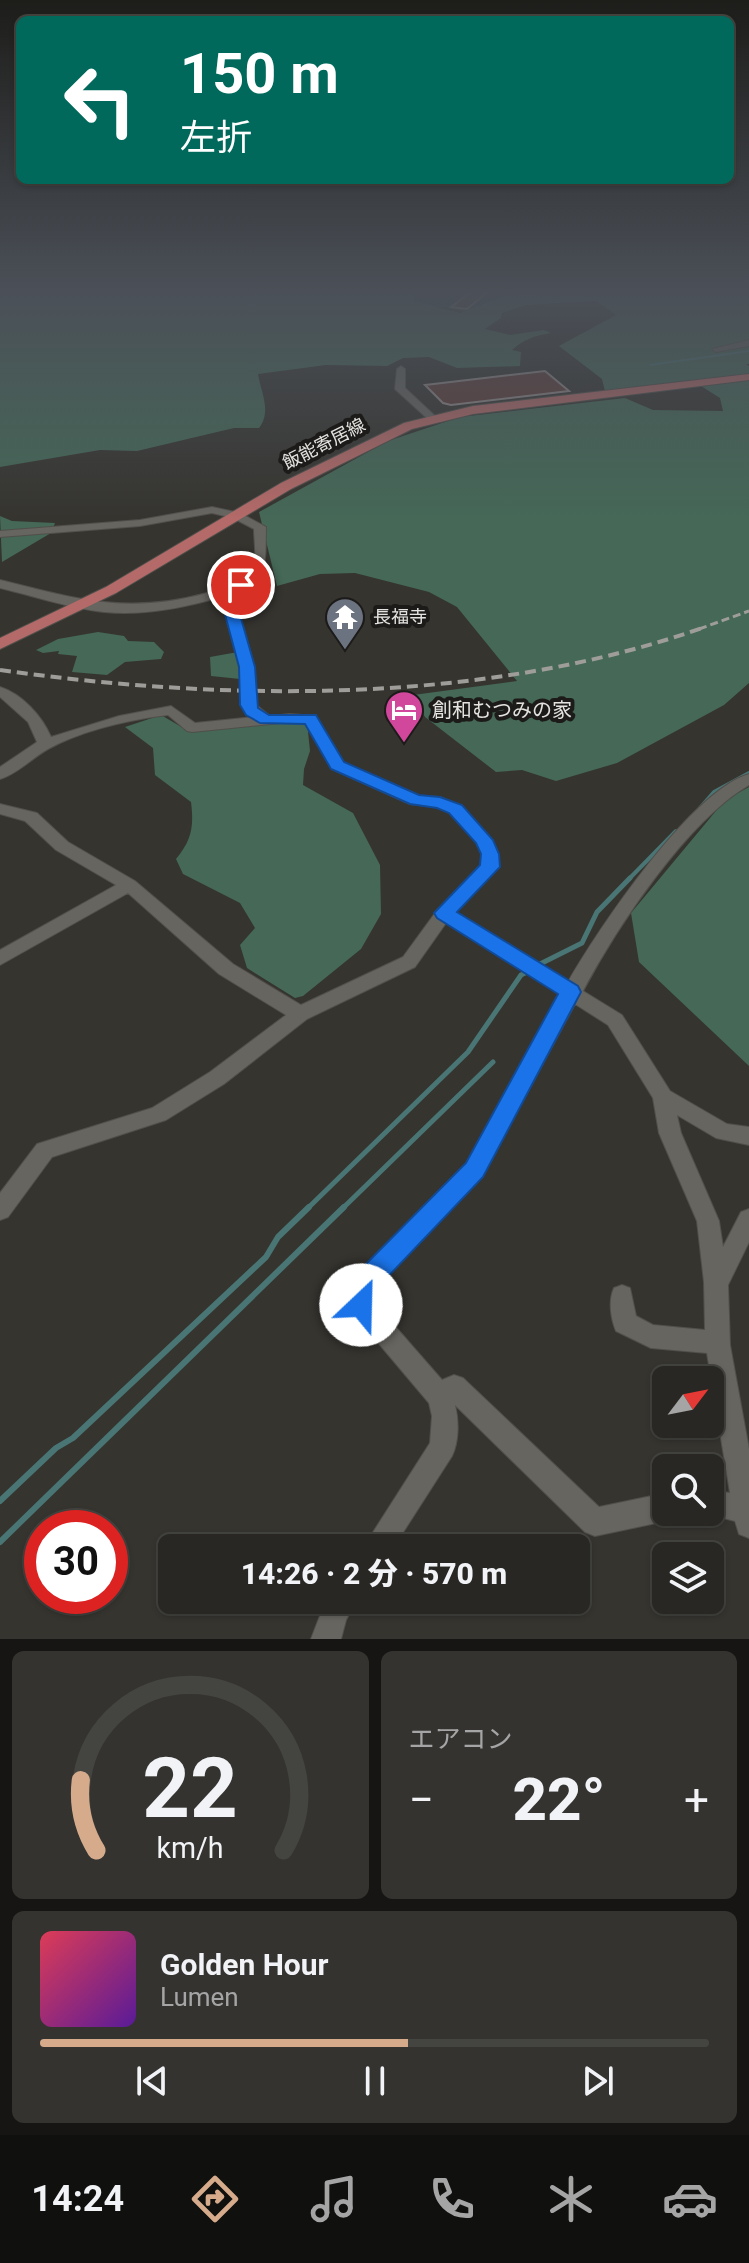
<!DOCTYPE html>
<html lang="ja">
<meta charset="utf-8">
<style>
:root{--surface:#282723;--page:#343330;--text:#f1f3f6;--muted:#a5a5a6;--line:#444441;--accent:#d6ab8b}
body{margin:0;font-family:Roboto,"Noto Sans JP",sans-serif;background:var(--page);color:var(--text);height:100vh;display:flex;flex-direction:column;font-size:30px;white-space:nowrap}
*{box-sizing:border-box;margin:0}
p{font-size:26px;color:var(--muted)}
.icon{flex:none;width:44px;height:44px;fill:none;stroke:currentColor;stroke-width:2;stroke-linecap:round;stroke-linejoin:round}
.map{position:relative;height:1639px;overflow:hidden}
.panel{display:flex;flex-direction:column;gap:12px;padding:12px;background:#161513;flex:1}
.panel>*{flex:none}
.hud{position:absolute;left:16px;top:16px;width:718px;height:168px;border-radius:12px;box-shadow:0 2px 6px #0004,0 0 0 2px var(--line);background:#00695c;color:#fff;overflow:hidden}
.needle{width:52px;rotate:58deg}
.tools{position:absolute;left:652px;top:1366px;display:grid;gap:16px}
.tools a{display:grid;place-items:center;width:72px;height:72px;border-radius:12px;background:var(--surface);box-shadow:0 2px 6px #0004,0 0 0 2px var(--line);font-size:40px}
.speed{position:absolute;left:24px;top:1510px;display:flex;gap:16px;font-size:40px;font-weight:700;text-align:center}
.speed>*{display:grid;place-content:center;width:104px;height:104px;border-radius:50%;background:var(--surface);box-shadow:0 2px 6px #0004,0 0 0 2px var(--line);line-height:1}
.speed .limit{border:12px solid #d22;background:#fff;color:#111}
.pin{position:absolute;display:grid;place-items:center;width:68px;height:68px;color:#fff;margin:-34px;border:4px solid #fff;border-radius:50%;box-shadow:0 2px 8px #0007}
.me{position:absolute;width:88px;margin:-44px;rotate:24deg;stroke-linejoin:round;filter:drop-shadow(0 0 6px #0008)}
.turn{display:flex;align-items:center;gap:28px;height:168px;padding:0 32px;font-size:36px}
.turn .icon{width:104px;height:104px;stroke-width:2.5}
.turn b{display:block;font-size:56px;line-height:68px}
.big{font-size:60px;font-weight:800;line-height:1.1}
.panel .card{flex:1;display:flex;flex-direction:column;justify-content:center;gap:12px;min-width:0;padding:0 28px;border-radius:12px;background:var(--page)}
.panel .dial{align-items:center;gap:0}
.dial svg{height:208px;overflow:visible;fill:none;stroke:var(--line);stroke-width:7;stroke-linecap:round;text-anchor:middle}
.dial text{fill:var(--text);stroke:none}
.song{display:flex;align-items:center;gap:24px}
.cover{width:96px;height:96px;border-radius:12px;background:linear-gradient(135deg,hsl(350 70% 55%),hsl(270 70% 35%))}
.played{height:8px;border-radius:4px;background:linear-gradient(90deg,var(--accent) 55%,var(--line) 55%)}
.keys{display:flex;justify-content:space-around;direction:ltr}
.heat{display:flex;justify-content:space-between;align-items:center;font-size:44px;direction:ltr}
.panel .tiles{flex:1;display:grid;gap:12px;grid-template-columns:1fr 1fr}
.card:last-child{grid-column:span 2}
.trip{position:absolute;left:158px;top:1534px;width:432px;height:80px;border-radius:12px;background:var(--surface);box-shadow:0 2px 6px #0004,0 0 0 2px var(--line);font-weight:800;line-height:80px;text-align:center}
.tab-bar{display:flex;height:128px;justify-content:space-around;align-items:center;background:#10100e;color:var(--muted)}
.tab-bar .icon{width:56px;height:56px}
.tab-bar .selected{color:var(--accent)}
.tab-bar b{font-size:36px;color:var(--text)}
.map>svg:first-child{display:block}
.green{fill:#354b40}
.forest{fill:#456857}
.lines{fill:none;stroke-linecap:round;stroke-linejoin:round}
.stream-far3{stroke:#497575;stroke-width:2}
.stream-far2{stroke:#497575;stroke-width:4}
.stream-far1{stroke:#497575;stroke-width:5}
.stream{stroke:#497575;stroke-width:6}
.building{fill:#5f3d38;stroke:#918a89;stroke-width:2}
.minor-casing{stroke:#514f4b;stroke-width:2}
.major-casing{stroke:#514f4b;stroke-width:2}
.minor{fill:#666560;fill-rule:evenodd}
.major{fill:#b46a68;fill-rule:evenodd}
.rail-far1{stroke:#9e9d99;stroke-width:3;stroke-dasharray:8 4;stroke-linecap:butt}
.rail{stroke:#9e9d99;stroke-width:4;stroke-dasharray:11 6;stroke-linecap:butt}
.route{fill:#1a73e8;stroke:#114b97;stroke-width:2}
.labels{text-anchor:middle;stroke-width:8;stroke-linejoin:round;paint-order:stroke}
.far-street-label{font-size:18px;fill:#e4e3e0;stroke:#1c1b19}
.far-poi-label{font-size:18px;fill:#e4e3e0;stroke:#1c1b19;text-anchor:start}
.poi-label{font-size:20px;fill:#e4e3e0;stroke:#1c1b19;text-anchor:start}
</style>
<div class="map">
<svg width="749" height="1639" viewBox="0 0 749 1639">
<rect width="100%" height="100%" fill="#35342f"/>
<path class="green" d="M378,290H596L469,312L402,302Z"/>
<path class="forest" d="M0,290H414V301L460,313L502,297L531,292L530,290H749V364H746L749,366V683L724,705L617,763L556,781L522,770L496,772L425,717L413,695L517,681L457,607L429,592L355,573L320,574L277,586L259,512L388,441L460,417L625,398L653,410L723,411L720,398L693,381L605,391L602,379L559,346L616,315L596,301L527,305L502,313L501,318L485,329L510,335L544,330L551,333C535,336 525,338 512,350L521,352L520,366L457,368L429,357L403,358L387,366L326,365L258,374C261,393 272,411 259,428H234L137,451L100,450L0,467Z
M0,516L12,521L55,523L51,533L2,562Z
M98,632L124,636L128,641L154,642L164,652L161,659L125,662L107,675L72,672L77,656L58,654L59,651L43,653L36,650L58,639Z
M238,652L244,677L240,679L211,676L210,657Z
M161,715L185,729L307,722L310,751L304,769L303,785L353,813L380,865L381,914L361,949L303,996L295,998L247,968L240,945L255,928L240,903L183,874L176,859C192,840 194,826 191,802L155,775L153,748L125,727Z
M749,787V1066L639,962L631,913L725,800Z"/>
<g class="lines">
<path class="stream-far3" d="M650,365L749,351"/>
<path class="stream-far2" d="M700,808L714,792L749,773
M628,880L676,831"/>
<path class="stream-far1" d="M536,966L582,943L597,912L630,878
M307,1209L468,1052L521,975L529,971
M342,1209L493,1062"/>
<path class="stream" d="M0,1501L56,1448L73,1438L266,1257L278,1237L309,1207
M0,1542L344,1207"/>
</g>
<path class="building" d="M489,291L467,309L451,307L469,293Z
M545,371L569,391L451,405L443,403L425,385Z"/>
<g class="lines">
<defs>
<path id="minor" d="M749,340V346L716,352L712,349Z
M401,366L405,369V388L435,416V420H429L395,389L397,369Z
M212,507L240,513L266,527C265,561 270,579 233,593L254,667L255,704L270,716L290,714L316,716L343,763L419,796L440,797L461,806L492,840L498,854V867L455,912L568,982C598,929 691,791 749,774V785C686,822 617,927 583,991L622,1015L670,1091L727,1124L749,1127V1145L716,1138L677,1115L681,1133L719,1221L723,1247L741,1212L749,1209V1242L728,1285L730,1345L749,1449V1538L739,1534L735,1521L700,1512H710V1490L730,1493L707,1353L651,1348L616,1331C611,1319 608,1301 614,1288L622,1285L630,1288L636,1316L653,1325L705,1330L704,1282L697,1221L659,1133L653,1098L608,1025L575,1004L482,1176L378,1285L374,1292L373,1301L442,1380L454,1375L463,1378L599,1507L666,1493V1512H677L676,1517L666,1521L595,1536L585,1532L455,1405C459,1421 459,1441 452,1456L393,1548H363L430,1443L432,1416L429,1403L353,1313C345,1296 353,1284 362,1269L466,1164L561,995L446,923L415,967L307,1019L224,1084L166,1120L52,1157L8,1217L0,1220V1193L37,1144L152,1108L210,1072L286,1015L219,974L128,893L0,965V950L116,885L56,850L25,821L0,814V804L37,813L68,842L135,881L233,964L301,1005L403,957L438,909L482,866V854L477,842L449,812L437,807L410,804L332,769L306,723L290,722L192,732L187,731L168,715C128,720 83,730 48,749C32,758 17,774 0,779V767L37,742L28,722L0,697V687C22,694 42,716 51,737L119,716L171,706L195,723L254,717L241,705L240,667L221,597C183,608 143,616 104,612C68,608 34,596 0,588V580C77,599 127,615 207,593C221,590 242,584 251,571C258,560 254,542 254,529L233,518L212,513L140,526L0,537V531L140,520Z
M326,1600H357L346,1620L341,1639H311Z"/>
<path id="major" d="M749,374V380L473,414L412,429L291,489L116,593L0,649V638L106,587L281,483L404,423L473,406Z"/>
</defs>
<use href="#minor" class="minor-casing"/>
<use href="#major" class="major-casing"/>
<use href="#minor" class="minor"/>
<use href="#major" class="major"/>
<path class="rail-far1" d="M699,629L749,611"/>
<path class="rail" d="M0,670C228,702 485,705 705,627"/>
</g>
<linearGradient id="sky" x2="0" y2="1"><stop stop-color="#1d1d1a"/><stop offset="0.56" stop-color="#4b5058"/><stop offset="1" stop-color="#4b5058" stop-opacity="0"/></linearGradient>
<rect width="749" height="520" fill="url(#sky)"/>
<path class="route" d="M241,581L248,585L234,594L255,667L258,708L269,715H316L344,762L419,795L440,797L462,805L493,840L499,854L500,867L457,912L578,986L581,992L483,1177L379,1286L371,1314L361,1318L352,1314C344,1296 351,1284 361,1269L466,1163L558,994L437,918L434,913L480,865L481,854L476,843L449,813L437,808L410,804L331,769L305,724L260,723L246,715L240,705L239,667L219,592Z"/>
<defs>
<symbol id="temple-pin" viewBox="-11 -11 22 30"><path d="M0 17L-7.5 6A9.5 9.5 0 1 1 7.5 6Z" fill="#6b7280" stroke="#1c1b19"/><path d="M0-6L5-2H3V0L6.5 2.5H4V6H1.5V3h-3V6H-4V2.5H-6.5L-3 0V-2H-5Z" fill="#fff"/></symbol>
<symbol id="hotel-pin" viewBox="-11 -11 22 30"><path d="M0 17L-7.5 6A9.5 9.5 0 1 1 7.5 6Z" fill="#d1479c" stroke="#1c1b19"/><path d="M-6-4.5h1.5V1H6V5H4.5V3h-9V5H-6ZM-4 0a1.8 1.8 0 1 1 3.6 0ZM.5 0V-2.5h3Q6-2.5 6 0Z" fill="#fff"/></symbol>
</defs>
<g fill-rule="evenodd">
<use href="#temple-pin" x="323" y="595" width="44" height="60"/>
<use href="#hotel-pin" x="382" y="688" width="44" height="60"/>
</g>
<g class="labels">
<g class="far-street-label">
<text transform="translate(324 444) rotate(-27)" y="6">飯能寄居線</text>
</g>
<g class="far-poi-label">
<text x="373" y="623">長福寺</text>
</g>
<g class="poi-label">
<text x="432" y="717">創和むつみの家</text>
</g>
</g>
</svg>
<div class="tools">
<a><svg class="needle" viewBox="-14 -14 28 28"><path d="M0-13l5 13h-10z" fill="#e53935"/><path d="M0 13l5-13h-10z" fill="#a5a5a6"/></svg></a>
<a><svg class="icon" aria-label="search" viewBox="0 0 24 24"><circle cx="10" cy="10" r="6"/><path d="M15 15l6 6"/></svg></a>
<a><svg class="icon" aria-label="layers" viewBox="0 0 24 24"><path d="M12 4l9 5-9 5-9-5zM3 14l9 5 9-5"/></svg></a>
</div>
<div class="speed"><div class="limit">30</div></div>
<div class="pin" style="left:241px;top:585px;background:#d93025"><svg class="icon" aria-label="arrive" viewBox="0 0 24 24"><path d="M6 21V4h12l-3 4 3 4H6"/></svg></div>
<svg class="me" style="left:361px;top:1305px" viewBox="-20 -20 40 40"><circle r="19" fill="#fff"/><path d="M0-13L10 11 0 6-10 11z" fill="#1a73e8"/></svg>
<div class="trip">14:26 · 2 分 · 570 m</div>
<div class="hud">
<div class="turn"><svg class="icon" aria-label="left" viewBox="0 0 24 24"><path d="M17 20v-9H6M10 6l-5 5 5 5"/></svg><div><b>150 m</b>左折</div></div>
</div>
</div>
<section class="panel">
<div class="tiles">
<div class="card dial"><svg viewBox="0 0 100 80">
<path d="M14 69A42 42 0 1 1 86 69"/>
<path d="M14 69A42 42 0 0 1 8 42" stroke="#d6ab8b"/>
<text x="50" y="56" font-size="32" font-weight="700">22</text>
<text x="50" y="72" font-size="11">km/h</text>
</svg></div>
<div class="card"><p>エアコン</p>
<div class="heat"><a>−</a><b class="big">22°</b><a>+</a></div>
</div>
<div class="card">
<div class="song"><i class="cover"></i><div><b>Golden Hour</b><p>Lumen</p></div></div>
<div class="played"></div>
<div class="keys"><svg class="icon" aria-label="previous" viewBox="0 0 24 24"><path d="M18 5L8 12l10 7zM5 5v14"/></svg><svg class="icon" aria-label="pause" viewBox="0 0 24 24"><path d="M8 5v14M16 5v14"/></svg><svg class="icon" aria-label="next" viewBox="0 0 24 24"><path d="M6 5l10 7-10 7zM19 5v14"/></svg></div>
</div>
</div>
</section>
<nav class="tab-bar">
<b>14:24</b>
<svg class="icon selected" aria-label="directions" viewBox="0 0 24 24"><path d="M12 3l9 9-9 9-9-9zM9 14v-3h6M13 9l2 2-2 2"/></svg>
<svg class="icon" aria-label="music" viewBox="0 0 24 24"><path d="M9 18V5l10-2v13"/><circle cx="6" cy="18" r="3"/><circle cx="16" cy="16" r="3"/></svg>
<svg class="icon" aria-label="phone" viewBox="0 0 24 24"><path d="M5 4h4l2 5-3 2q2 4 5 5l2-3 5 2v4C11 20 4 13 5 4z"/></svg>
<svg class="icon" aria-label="climate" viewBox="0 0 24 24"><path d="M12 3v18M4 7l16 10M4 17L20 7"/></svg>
<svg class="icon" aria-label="car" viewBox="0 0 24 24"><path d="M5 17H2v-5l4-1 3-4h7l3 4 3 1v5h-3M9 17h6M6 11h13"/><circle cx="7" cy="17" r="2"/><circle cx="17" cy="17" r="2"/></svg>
</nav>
